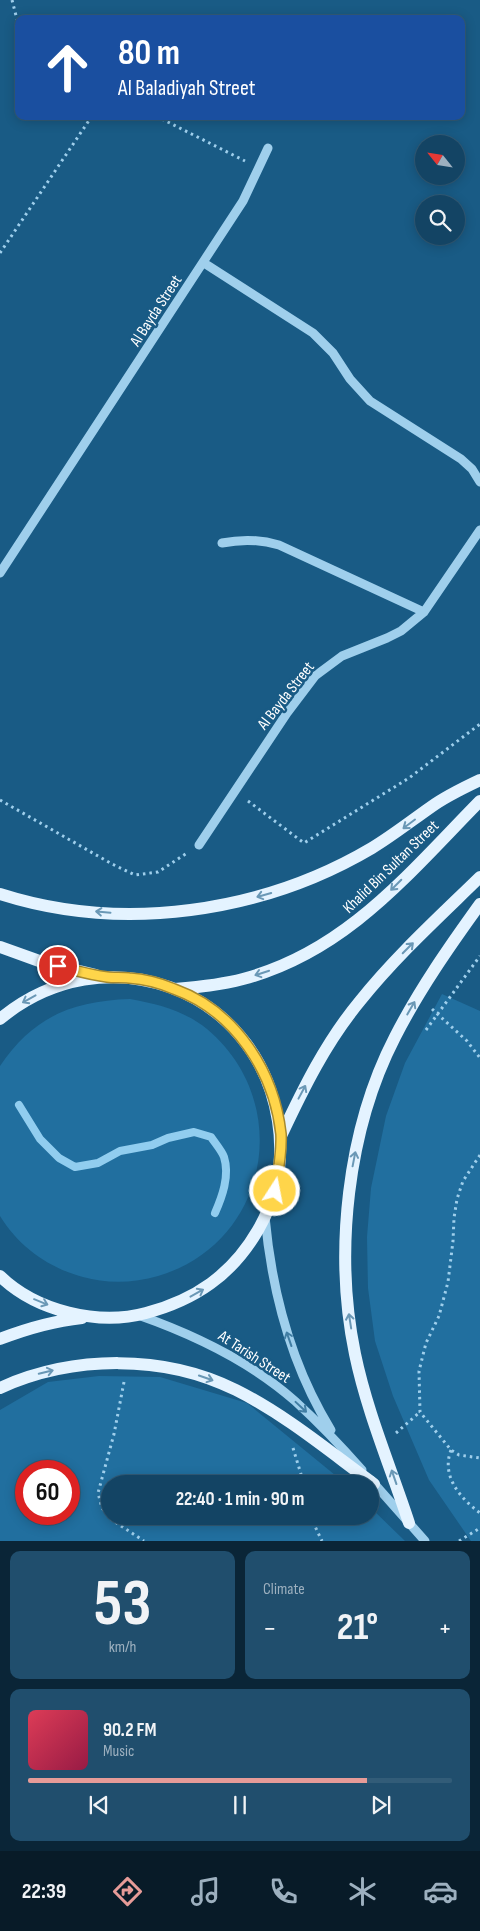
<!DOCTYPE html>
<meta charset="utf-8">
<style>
:root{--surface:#134464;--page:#204e6d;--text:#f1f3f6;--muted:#9db0bf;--line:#325c78;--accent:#e69b98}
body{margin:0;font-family:"Sofia Sans Condensed",sans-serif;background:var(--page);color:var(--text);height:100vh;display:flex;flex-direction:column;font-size:19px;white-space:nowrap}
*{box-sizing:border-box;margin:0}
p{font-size:16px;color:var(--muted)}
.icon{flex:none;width:28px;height:28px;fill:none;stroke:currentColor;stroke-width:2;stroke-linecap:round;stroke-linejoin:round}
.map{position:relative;height:1541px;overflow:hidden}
.panel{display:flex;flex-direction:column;gap:10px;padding:10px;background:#0a2537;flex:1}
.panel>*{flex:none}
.top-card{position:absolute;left:15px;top:15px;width:450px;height:105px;border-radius:10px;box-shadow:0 2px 12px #0003,0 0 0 1px var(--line);background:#1a4fa0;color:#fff;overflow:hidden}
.needle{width:32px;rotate:300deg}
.controls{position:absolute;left:415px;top:135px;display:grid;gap:10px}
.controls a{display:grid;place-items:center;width:50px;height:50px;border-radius:50%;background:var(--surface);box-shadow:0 2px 12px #0003,0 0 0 1px var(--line);font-size:25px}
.speed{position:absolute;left:15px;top:1460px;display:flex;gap:10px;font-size:25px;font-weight:700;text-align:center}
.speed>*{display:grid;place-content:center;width:65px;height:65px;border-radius:50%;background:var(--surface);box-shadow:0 2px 12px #0003,0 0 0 1px var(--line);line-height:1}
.speed .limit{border:8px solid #d22;background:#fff;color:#111}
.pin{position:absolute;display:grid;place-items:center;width:42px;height:42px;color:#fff;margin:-21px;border:2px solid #fff;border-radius:50%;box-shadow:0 1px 5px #0007}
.me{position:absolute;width:55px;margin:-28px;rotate:11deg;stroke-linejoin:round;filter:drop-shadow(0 0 4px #0008)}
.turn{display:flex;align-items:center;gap:18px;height:105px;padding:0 20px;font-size:22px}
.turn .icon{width:65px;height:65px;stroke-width:2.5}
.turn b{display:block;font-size:35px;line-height:42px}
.big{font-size:38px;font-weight:700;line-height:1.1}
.panel .card{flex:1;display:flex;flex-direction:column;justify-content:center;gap:8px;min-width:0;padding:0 18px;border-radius:10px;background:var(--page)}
.panel .dial{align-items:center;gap:0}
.dial b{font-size:65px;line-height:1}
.song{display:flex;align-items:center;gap:15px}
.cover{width:60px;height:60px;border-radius:8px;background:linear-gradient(135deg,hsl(350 70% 55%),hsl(340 70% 35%))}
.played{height:5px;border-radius:2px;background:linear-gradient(90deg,var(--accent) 80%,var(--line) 80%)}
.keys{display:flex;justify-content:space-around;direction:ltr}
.heat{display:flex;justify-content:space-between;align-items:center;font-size:28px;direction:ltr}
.panel .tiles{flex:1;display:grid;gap:10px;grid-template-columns:1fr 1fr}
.card:last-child{grid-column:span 2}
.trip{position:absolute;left:101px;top:1475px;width:278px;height:50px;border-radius:25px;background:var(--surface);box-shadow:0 2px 12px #0003,0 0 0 1px var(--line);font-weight:700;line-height:50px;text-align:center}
.tab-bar{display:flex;height:80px;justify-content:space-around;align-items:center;background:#081b28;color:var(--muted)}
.tab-bar .icon{width:35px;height:35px}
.tab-bar .active{color:var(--accent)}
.tab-bar b{font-size:22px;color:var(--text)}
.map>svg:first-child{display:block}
.green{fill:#216f9f;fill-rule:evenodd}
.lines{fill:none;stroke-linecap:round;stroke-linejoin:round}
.stream{stroke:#91cdef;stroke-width:8}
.path{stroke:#9fcfec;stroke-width:3;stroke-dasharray:2.5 4;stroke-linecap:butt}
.minor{stroke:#9fcfec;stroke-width:9}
.major{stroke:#e4f3ff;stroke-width:12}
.oneway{stroke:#6a98b6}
.oneway2{stroke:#417ea4}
.route-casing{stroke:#a68a30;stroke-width:12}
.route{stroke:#ffd54a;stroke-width:9}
.labels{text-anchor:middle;stroke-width:5;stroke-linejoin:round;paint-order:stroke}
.street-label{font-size:16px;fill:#fff;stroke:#195b85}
</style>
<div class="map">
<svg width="480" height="1541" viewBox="0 0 480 1541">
<rect width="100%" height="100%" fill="#195b85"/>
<path class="green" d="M442,994L480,1011V1541H471L429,1480L393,1396L375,1341L368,1288L367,1237L371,1188L386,1116L405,1063Z
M130,999C158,1004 185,1011 207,1029C295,1103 269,1243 158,1276C134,1283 107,1284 83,1277C49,1268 19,1247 0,1216V1066C33,1017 72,1001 130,999Z
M99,1376L160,1377L247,1403L346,1484H110V1516H370V1507L405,1541H0V1410L48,1382ZM26,1471H69V1514H26Z"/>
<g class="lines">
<path class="stream" d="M19,1105L40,1139L59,1158L75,1167L98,1163L120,1151L152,1145L168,1138L194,1132L211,1137C215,1143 222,1151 224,1157C230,1176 222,1197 215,1213"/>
<path class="path" d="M12,0L19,27
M156,116L245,161
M0,253L92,116
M0,800L112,864L135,875L158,872L187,853
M248,801L304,843L409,778L480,724
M432,1009L467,1041L480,1058
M426,1030L480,956
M480,1155L463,1181L457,1199L454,1218L453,1241L448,1282L439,1316L426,1343L419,1371L420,1412L451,1450L459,1455L480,1458
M124,1382L114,1434L98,1493L102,1508L112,1520L144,1541
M396,1433L420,1412
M293,1448L304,1484
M451,1450C441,1476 460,1498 480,1513
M310,1516L322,1541
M459,1541L480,1528"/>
<path class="minor" d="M204,263L313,333L333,353L350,379L370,401L461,459L472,469L480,482
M222,543C242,539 259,539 279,545L424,612
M0,573L243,201L268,148
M199,845L287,713L315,676L342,656L387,638L401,631L424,612L480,530
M265,1217C272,1293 291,1365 331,1430
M138,1315C195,1335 250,1361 295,1401C319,1423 341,1446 362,1470
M371,1480L425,1541"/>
<path class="major" d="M0,894C122,933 262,913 372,848C392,836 411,821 431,807C446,796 463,788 480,780
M0,947L42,962L96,975
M175,989C198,987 221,985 243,979C346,952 409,873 480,801
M0,1019C103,933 257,986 278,1121C284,1159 277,1197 258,1230C232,1275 195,1300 146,1313C98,1326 36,1311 0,1276
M281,1136C303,1089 326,1042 360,1001C396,956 439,917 480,877
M0,1339C26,1329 53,1321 82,1318
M0,1388C73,1355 164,1354 236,1390C286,1415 330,1452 374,1484
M409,1523C391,1468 367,1412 355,1354C334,1253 347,1130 395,1037C419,990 449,947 480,904"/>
</g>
<defs><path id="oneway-shaft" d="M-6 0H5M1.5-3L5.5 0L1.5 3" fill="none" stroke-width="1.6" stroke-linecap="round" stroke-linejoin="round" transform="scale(1.25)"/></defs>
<g class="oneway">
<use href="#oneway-shaft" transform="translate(409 824) rotate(143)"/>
<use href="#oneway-shaft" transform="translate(396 885) rotate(135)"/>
<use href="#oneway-shaft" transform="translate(264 895) rotate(164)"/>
<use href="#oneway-shaft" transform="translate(103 912) rotate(-175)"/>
<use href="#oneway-shaft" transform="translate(408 948) rotate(-45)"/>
<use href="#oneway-shaft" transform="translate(262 973) rotate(162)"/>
<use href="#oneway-shaft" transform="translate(29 999) rotate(151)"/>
<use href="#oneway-shaft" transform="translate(411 1008) rotate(-60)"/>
<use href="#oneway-shaft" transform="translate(302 1092) rotate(-62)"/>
<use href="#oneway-shaft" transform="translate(354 1159) rotate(-79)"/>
<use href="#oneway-shaft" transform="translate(197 1293) rotate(-29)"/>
<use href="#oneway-shaft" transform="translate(41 1302) rotate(22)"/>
<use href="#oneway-shaft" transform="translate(350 1321) rotate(-99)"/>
<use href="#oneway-shaft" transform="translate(46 1372) rotate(-14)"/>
<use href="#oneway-shaft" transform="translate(206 1378) rotate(19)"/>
<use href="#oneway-shaft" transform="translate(394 1477) rotate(-109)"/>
</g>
<g class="oneway2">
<use href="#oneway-shaft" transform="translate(289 1339) rotate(-109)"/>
<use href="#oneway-shaft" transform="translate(301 1407) rotate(43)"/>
</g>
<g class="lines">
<defs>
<path id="route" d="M58,966C74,970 90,975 107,977C114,978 122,977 129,978C144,979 160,983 174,989C235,1011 274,1071 281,1134C282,1153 278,1173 275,1191"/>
</defs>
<use href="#route" class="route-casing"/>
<use href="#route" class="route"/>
</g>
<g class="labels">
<g class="street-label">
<text transform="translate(155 310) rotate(-57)" y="6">Al Bayda Street</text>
<text transform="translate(285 695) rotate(-52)" y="6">Al Bayda Street</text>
<text transform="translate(390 866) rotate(-44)" y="6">Khalid Bin Sultan Street</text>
<text transform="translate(255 1356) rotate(33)" y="6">At Tarish Street</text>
</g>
</g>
</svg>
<div class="controls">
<a><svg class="needle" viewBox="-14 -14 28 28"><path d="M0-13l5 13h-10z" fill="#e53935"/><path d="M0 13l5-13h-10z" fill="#9db0bf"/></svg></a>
<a><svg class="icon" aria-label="search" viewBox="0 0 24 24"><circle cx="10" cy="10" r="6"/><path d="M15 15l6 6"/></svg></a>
</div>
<div class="speed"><div class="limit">60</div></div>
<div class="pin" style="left:58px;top:966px;background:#d93025"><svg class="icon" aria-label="arrive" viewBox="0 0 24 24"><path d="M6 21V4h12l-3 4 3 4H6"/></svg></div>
<svg class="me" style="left:275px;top:1191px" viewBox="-20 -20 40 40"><circle r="17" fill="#ffd54a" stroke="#fff" stroke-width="3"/><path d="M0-11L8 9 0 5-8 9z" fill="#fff"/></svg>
<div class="trip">22:40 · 1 min · 90 m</div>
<div class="top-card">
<div class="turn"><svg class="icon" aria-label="ahead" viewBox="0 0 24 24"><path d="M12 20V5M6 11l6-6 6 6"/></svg><div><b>80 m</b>Al Baladiyah Street</div></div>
</div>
</div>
<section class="panel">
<div class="tiles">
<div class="card dial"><b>53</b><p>km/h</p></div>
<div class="card"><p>Climate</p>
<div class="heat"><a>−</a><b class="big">21°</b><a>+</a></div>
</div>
<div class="card">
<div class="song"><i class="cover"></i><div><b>90.2 FM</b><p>Music</p></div></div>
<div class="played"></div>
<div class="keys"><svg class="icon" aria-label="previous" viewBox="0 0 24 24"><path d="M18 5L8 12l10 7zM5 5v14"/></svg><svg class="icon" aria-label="pause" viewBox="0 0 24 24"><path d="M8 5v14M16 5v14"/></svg><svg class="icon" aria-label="next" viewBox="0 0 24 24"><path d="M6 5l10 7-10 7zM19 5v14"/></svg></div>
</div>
</div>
</section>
<nav class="tab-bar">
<b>22:39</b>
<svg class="icon active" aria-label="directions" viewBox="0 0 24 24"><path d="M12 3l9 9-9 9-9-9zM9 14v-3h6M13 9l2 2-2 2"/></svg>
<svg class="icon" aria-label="music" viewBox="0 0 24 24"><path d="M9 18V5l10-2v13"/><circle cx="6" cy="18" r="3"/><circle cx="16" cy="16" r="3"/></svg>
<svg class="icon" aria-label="phone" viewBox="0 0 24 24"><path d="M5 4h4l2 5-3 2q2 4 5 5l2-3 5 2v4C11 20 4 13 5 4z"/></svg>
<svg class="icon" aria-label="climate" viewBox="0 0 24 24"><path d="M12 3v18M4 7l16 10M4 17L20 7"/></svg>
<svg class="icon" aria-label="car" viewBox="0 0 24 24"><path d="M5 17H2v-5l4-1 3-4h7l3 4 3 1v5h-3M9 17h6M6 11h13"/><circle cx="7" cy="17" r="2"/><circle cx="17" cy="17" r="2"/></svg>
</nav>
